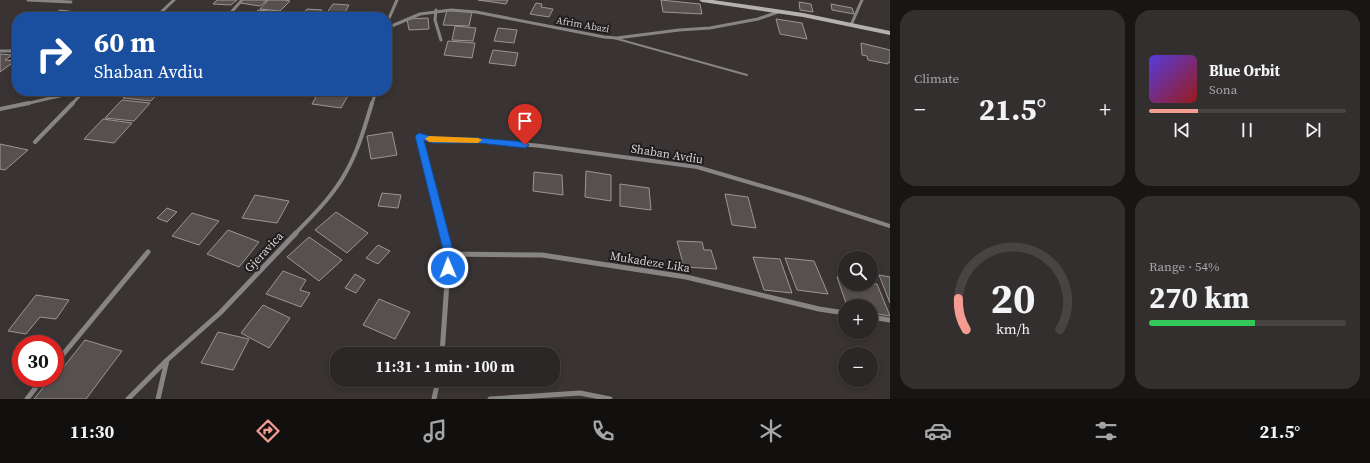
<!DOCTYPE html>
<meta charset="utf-8">
<style>
:root{--surface:#2b2726;--page:#332f2e;--text:#f1f3f6;--muted:#a6a5a7;--line:#474443;--accent:#f59c92}
body{margin:0;font-family:"Source Serif 4",serif;background:var(--page);color:var(--text);height:100vh;display:flex;flex-direction:column;font-size:15px;white-space:nowrap}
*{box-sizing:border-box;margin:0}
p{font-size:13px;color:var(--muted)}
.icon{flex:none;width:22px;height:22px;fill:none;stroke:currentColor;stroke-width:2;stroke-linecap:round;stroke-linejoin:round}
.map{position:relative;flex:1;overflow:hidden}
.drawer{display:flex;flex-direction:column;gap:10px;padding:10px;background:#181515;width:480px}
.drawer>*{flex:none}
.hud{position:absolute;left:12px;top:12px;width:380px;height:84px;border-radius:16px;box-shadow:0 2px 6px #0003,0 0 0 1px var(--line);background:#1a4fa0;color:#fff;overflow:hidden}
.fabs{position:absolute;left:838px;top:251px;display:grid;gap:8px}
.fabs a{display:grid;place-items:center;width:40px;height:40px;border-radius:50%;background:var(--surface);box-shadow:0 2px 6px #0003,0 0 0 1px var(--line);font-size:20px}
.speed{position:absolute;left:12px;top:335px;display:flex;gap:8px;font-size:20px;font-weight:700;text-align:center}
.speed>*{display:grid;place-content:center;width:52px;height:52px;border-radius:50%;background:var(--surface);box-shadow:0 2px 6px #0003,0 0 0 1px var(--line);line-height:1}
.speed .limit{border:6px solid #d22;background:#fff;color:#111}
.pin{position:absolute;display:grid;place-items:center;width:34px;height:34px;color:#fff;margin:-41px -17px;border-radius:50% 50% 50% 0;rotate:-45deg;box-shadow:0 0 4px #0007}
.pin .icon{rotate:45deg}
.me{position:absolute;width:44px;margin:-22px;rotate:359deg;stroke-linejoin:round;filter:drop-shadow(0 0 3px #0008)}
.turn{display:flex;align-items:center;gap:14px;height:84px;padding:0 16px;font-size:18px}
.turn .icon{width:52px;height:52px;stroke-width:2.5}
.turn b{display:block;font-size:28px;line-height:34px}
.big{font-size:30px;font-weight:700;line-height:1.1}
.drawer .widget{flex:1;display:flex;flex-direction:column;justify-content:center;gap:6px;min-width:0;padding:0 14px;border-radius:16px;background:var(--page)}
.drawer .dial{align-items:center;gap:0}
.dial svg{height:104px;overflow:visible;fill:none;stroke:var(--line);stroke-width:7;stroke-linecap:round;text-anchor:middle}
.dial text{fill:var(--text);stroke:none}
.song{display:flex;align-items:center;gap:12px}
.cover{width:48px;height:48px;border-radius:6px;background:linear-gradient(135deg,hsl(250 70% 55%),hsl(0 70% 35%))}
.played{height:4px;border-radius:2px;background:linear-gradient(90deg,var(--accent) 25%,var(--line) 25%)}
.keys{display:flex;justify-content:space-around;direction:ltr}
.heat{display:flex;justify-content:space-between;align-items:center;font-size:22px;direction:ltr}
.charge{height:6px;border-radius:3px;background:linear-gradient(90deg,#34c759 54%,var(--line) 0)}
.drawer .tiles{flex:1;display:grid;gap:10px;grid-template-columns:repeat(2,1fr)}
.trip{position:absolute;left:330px;top:347px;width:230px;height:40px;border-radius:16px;background:var(--surface);box-shadow:0 2px 6px #0003,0 0 0 1px var(--line);font-weight:700;line-height:40px;text-align:center}
.menu{display:flex;height:64px;justify-content:space-around;align-items:center;background:#11100f;color:var(--muted)}
.menu .icon{width:28px;height:28px}
.menu .selected{color:var(--accent)}
.menu b{font-size:18px;color:var(--text)}
main{display:flex;flex:1;min-height:0}
.map>svg:first-child{display:block}
.building{fill:#56504f;stroke:#9b9594}
.lines{fill:none;stroke-linecap:round;stroke-linejoin:round}
.lane{stroke:#878484;stroke-width:2}
.street-far2{stroke:#878484;stroke-width:3}
.street-far1{stroke:#878484;stroke-width:4}
.street{stroke:#878484;stroke-width:5}
.secondary{fill:#b5b1b0;fill-rule:evenodd}
.route{fill:#1a73e8;stroke:#114b97}
.slow{fill:#f59e0b}
.labels{text-anchor:middle;stroke-width:4;stroke-linejoin:round;paint-order:stroke}
.far-street-label{font-size:10px;fill:#d6d2d2;stroke:#1e1c1c}
.street-label{font-size:12px;fill:#d6d2d2;stroke:#1e1c1c}
</style>
<main>
<div class="map">
<svg width="890" height="399" viewBox="0 0 890 399">
<rect width="100%" height="100%" fill="#393433"/>
<path class="building" d="M217,0H237L231,5L213,4Z
M243,0H267L260,6L240,3Z
M268,0H284L290,1L280,11L260,9Z
M478,0H508L506,4Z
M661,0L700,4L702,14L663,12Z
M799,2L811,4L813,12L800,10Z
M536,3L542,4L541,7L553,9L549,17L530,14Z
M333,4L349,5L343,16L326,14Z
M831,4L852,8L854,14L832,10Z
M307,9L322,10L320,13L326,14L324,17H300Z
M60,10L76,12L70,17H51Z
M258,10L279,12L275,17H252Z
M447,10L472,12L469,26L443,25Z
M127,14H132L152,15L149,17H124Z
M428,18L429,29L409,30L407,19Z
M776,19L802,23L807,39L780,34Z
M455,26L476,28L473,41L452,40Z
M498,28L517,30L514,43L494,41Z
M448,41L475,43L472,58L444,55Z
M861,43L890,50V63L888,62V64L868,60L867,56L862,55Z
M493,50L518,53L515,66L489,63Z
M0,54L12,55L5,60L15,61L0,72Z
M130,91H160L151,101L123,98Z
M319,91H344L350,92L341,108L312,104Z
M122,100L150,103L134,121L105,118Z
M103,119L132,123L114,143L84,139Z
M392,132L397,155L371,159L367,136Z
M0,144L28,150L5,170L0,169Z
M586,171L611,175V201L585,197Z
M534,172L562,175L563,195L533,191Z
M620,184L649,188L651,210L620,206Z
M382,193L401,195L398,208L378,206Z
M725,194L748,197L756,228L732,225Z
M255,195L289,201L277,223L242,218Z
M167,208L177,212L167,222L157,218Z
M336,212L368,233L347,253L315,230Z
M192,213L219,221L199,245L172,236Z
M228,230L259,242L239,267L207,254Z
M309,237L342,260L319,281L287,257Z
M677,241L702,242L704,250H711L717,269L684,267Z
M378,245L390,251L378,264L366,258Z
M753,257L780,259L792,293L764,290Z
M785,258L814,261L828,294L797,290Z
M283,271L306,280L300,290L310,293L301,307L266,294Z
M355,274L365,280L356,293L345,288Z
M879,275L890,277V303Z
M837,277L845,278V284H877L890,316L871,313V306H847Z
M36,295L69,300L56,319L40,317L26,334L8,331Z
M379,299L410,312L395,339L363,325Z
M263,305L290,318L269,348L241,333Z
M218,332L249,339L233,370L201,363Z
M85,340L122,351L86,399H34L49,380L52,381L55,378Z"/>
<g class="lines">
<path class="lane" d="M614,38L747,75"/>
<path class="street-far2" d="M28,0L71,2
M436,10L435,20L441,40
M156,17L174,0
M227,17L242,0
M387,23L397,0
M851,25L862,0
M387,28L420,14L451,10L476,12L604,37L617,38L679,30L710,28L758,19L778,12
M0,51H13
M25,104L81,91
M72,104L84,91
M372,104L376,91"/>
<path class="street-far1" d="M0,109L29,103
M35,142L73,103
M295,234C313,215 333,196 346,172C358,151 365,126 372,103
M444,234L419,136L433,140H479L541,146L697,167L803,198L890,226"/>
<path class="street" d="M449,254L542,255L686,277L819,309L845,313
M871,317L890,320
M442,354L449,254L444,233
M55,364L148,252
M27,399L43,378
M128,399L167,360L220,313L296,233
M158,399L167,360
M434,399L438,380
M490,399L580,393L610,399"/>
<path class="secondary" d="M699,0H713L803,13L890,31V35L803,17L702,2Z"/>
</g>
<path class="route" d="M419,133L433,137L479,138L525,142L529,145L525,148L479,143H433L424,140L454,254L452,271L448,273L444,271L443,268L444,254L415,136Z"/>
<path class="slow" d="M429,136L478,138L482,140L478,143L429,142L425,139Z"/>
<g class="labels">
<g class="far-street-label">
<text transform="translate(583 24) rotate(10)" y="4">Afrim Abazi</text>
</g>
<g class="street-label">
<text transform="translate(667 154) rotate(9)" y="4">Shaban Avdiu</text>
<text transform="translate(264 252) rotate(-47)" y="4">Gjeravica</text>
<text transform="translate(650 262) rotate(9)" y="4">Mukadeze Lika</text>
</g>
</g>
</svg>
<div class="fabs">
<a><svg class="icon" aria-label="search" viewBox="0 0 24 24"><circle cx="10" cy="10" r="6"/><path d="M15 15l6 6"/></svg></a>
<a>+</a>
<a>−</a>
</div>
<div class="speed"><div class="limit">30</div></div>
<div class="pin" style="left:525px;top:145px;background:#d93025"><svg class="icon" aria-label="arrive" viewBox="0 0 24 24"><path d="M6 21V4h12l-3 4 3 4H6"/></svg></div>
<svg class="me" style="left:448px;top:268px" viewBox="-20 -20 40 40"><circle r="17" fill="#1a73e8" stroke="#fff" stroke-width="3"/><path d="M0-11L8 9 0 5-8 9z" fill="#fff"/></svg>
<div class="trip">11:31 · 1 min · 100 m</div>
<div class="hud">
<div class="turn"><svg class="icon" aria-label="right" viewBox="0 0 24 24"><path d="M7 20v-9h11M14 6l5 5-5 5"/></svg><div><b>60 m</b>Shaban Avdiu</div></div>
</div>
</div>
<section class="drawer">
<div class="tiles">
<div class="widget"><p>Climate</p>
<div class="heat"><a>−</a><b class="big">21.5°</b><a>+</a></div>
</div>
<div class="widget">
<div class="song"><i class="cover"></i><div><b>Blue Orbit</b><p>Sona</p></div></div>
<div class="played"></div>
<div class="keys"><svg class="icon" aria-label="previous" viewBox="0 0 24 24"><path d="M18 5L8 12l10 7zM5 5v14"/></svg><svg class="icon" aria-label="pause" viewBox="0 0 24 24"><path d="M8 5v14M16 5v14"/></svg><svg class="icon" aria-label="next" viewBox="0 0 24 24"><path d="M6 5l10 7-10 7zM19 5v14"/></svg></div>
</div>
<div class="widget dial"><svg viewBox="0 0 100 80">
<path d="M14 69A42 42 0 1 1 86 69"/>
<path d="M14 69A42 42 0 0 1 8 45" stroke="#f59c92"/>
<text x="50" y="56" font-size="32" font-weight="700">20</text>
<text x="50" y="72" font-size="11">km/h</text>
</svg></div>
<div class="widget"><p>Range · 54%</p><b class="big">270 km</b><div class="charge"></div></div>
</div>
</section>
</main>
<nav class="menu">
<b>11:30</b>
<svg class="icon selected" aria-label="directions" viewBox="0 0 24 24"><path d="M12 3l9 9-9 9-9-9zM9 14v-3h6M13 9l2 2-2 2"/></svg>
<svg class="icon" aria-label="music" viewBox="0 0 24 24"><path d="M9 18V5l10-2v13"/><circle cx="6" cy="18" r="3"/><circle cx="16" cy="16" r="3"/></svg>
<svg class="icon" aria-label="phone" viewBox="0 0 24 24"><path d="M5 4h4l2 5-3 2q2 4 5 5l2-3 5 2v4C11 20 4 13 5 4z"/></svg>
<svg class="icon" aria-label="climate" viewBox="0 0 24 24"><path d="M12 3v18M4 7l16 10M4 17L20 7"/></svg>
<svg class="icon" aria-label="car" viewBox="0 0 24 24"><path d="M5 17H2v-5l4-1 3-4h7l3 4 3 1v5h-3M9 17h6M6 11h13"/><circle cx="7" cy="17" r="2"/><circle cx="17" cy="17" r="2"/></svg>
<svg class="icon" aria-label="filters" viewBox="0 0 24 24"><path d="M4 7h16M4 17h16"/><circle cx="9" cy="7" r="2"/><circle cx="15" cy="17" r="2"/></svg>
<b>21.5°</b>
</nav>
